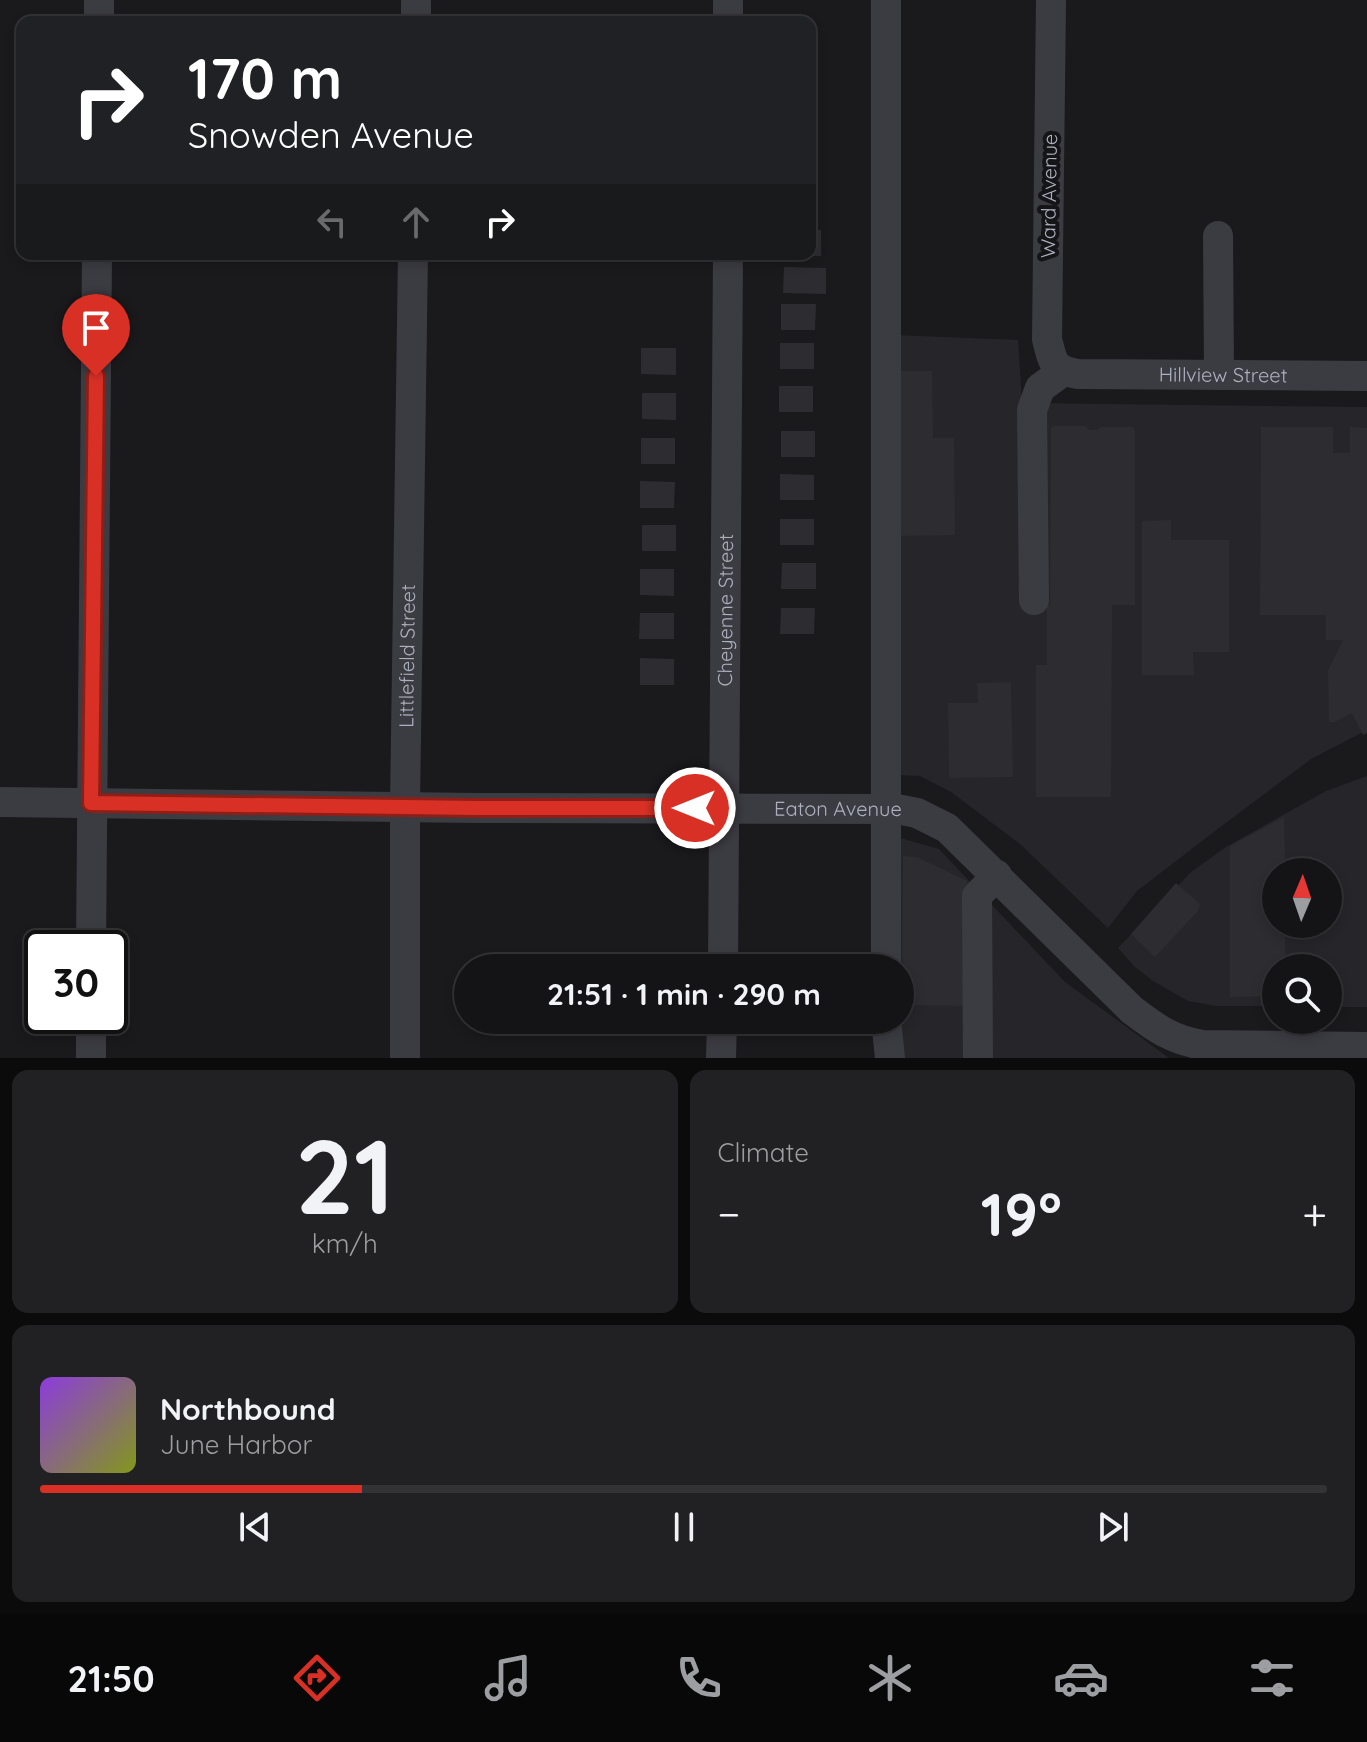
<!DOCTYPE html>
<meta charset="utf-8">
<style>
:root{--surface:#141416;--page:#212123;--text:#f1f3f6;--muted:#9d9ea1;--line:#333335;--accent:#d93025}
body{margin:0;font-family:Quicksand,sans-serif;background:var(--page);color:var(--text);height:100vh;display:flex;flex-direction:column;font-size:30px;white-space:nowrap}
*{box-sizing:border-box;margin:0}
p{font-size:26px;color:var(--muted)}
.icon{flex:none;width:44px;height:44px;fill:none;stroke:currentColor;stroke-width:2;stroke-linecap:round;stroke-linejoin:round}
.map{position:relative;height:1058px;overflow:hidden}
.panel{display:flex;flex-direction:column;gap:12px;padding:12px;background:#0b0b0c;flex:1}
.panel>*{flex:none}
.hud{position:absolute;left:16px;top:16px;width:800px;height:244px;border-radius:16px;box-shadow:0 4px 12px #0003,0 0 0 2px var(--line);background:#202124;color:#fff;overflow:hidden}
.needle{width:52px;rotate:2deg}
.fabs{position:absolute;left:1262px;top:858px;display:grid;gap:16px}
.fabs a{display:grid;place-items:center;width:80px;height:80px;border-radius:50%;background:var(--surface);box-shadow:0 4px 12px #0003,0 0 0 2px var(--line);font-size:40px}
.speed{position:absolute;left:24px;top:930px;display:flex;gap:16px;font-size:40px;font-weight:700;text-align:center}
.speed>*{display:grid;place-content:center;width:104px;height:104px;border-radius:50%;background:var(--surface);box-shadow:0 4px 12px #0003,0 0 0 2px var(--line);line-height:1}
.speed .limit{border:4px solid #111;border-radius:12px;background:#fff;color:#111}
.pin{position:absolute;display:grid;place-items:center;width:68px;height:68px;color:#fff;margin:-82px -34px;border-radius:50% 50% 50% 0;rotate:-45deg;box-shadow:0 0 8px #0007}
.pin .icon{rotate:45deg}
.me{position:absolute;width:88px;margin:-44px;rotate:270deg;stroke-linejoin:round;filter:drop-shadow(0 0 6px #0008)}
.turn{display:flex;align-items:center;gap:28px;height:168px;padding:0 40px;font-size:36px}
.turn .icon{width:104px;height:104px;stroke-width:2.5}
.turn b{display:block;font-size:56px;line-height:68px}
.lanes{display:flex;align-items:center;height:76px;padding:0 40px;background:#0003;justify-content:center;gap:40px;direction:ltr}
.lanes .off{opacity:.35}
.big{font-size:60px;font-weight:700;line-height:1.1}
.panel .card{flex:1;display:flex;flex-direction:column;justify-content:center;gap:12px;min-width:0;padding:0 28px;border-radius:16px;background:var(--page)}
.panel .dial{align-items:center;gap:0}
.dial b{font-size:104px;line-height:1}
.song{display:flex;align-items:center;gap:24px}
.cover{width:96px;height:96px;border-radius:12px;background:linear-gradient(135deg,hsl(270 70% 55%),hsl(70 70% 35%))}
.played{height:8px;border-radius:4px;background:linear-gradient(90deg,var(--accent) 25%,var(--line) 25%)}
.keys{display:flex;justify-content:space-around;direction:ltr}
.heat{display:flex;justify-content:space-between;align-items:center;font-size:44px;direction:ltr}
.panel .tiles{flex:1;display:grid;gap:12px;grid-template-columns:1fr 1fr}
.card:last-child{grid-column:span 2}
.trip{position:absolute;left:454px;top:954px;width:460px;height:80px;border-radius:40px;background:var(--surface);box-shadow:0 4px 12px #0003,0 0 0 2px var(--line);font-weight:700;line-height:80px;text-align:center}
.menu{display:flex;height:128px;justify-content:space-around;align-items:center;background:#080809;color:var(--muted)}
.menu .icon{width:56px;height:56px}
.menu .selected{color:var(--accent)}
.menu b{font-size:36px;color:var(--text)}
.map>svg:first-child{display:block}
.built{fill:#26262a;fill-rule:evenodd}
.building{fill:#2d2d31}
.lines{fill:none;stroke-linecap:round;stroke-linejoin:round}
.minor{stroke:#3b3b42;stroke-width:30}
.route-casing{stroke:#8d1f18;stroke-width:20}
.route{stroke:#d93025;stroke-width:14}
.labels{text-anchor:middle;stroke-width:8;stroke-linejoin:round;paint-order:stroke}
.street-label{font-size:20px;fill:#acb0be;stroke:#151518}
</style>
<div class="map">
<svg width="1367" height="1058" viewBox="0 0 1367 1058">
<rect width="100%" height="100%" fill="#1a1a1d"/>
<path class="built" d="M894,335L1018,340L1022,403L1367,407V730L1311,759L1219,828L1137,891L1108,928L1020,844L951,792L920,776L896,775Z
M1367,776V1007H1328V968H1276V1006H1216L1188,1001L1153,981L1135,967L1118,948L1191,872L1226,847L1326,791ZM1276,872H1328V924H1276Z
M897,837L939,849L1065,982L1169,1058H894L900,1020Z"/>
<path class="building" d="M810,230H821V256H810Z
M784,267L826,268V294L783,293Z
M781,304H816L815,330H781Z
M780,343H814V369H780Z
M641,348H676V375L641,374Z
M897,371H932L933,438H954L955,535L898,536Z
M779,386H813V412H779Z
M642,393H676V420L642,419Z
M1054,426H1085L1089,430H1097L1101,427H1133L1135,431V605H1112L1111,797H1036V665H1047V605H1050L1051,428Z
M1261,427H1333V453H1350V427L1367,428V733L1363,735L1352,713L1335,722H1329L1328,671L1343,640H1326V615H1260Z
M781,431H815V457H781Z
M641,438H675V464H641Z
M780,474L814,475V500H780Z
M640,481L675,482L674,508H640Z
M780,519H814V545H780Z
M1171,520V540H1229V652H1193L1194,675H1142V521Z
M642,525H676V551H642Z
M782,563H816V589H781Z
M640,569H674V596L640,595Z
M781,608H815L814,634H780Z
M640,613H674V639H639Z
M640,658L674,659V685H640Z
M1011,682L1013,777L949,778L948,703H978L977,683Z
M1284,817L1285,872H1276V924H1285V968H1276V996L1230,997V846Z
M903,856L917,857L967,881L966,1006L902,1005Z
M1176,883L1200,904L1198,911L1155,957L1131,934Z"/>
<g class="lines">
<g class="minor">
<path d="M886,0V968"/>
<path id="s1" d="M1051,0L1047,339C1053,363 1053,370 1078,374L1367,376"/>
<path d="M99,22V0"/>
<path d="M416,22V0"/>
<path d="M728,22V0"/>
<path d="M1218,236L1219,375"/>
<path d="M1034,600L1032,410L1040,388L1062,372"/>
<path id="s2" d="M0,802L478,808L897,809L917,813L947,828L1132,1010C1157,1029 1171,1039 1202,1045L1367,1047"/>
<path d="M91,948L97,254"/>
<path id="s3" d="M723,968L728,254"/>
<path d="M886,1020L890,1058"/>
<path d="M91,1058V1016"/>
<path id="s4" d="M405,1058V806L413,254"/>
<path d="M721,1058L722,1020"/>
<path d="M978,1058L977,896L997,875"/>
</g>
</g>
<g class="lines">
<defs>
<path id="route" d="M96,376L91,803L478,808H695"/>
</defs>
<use href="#route" class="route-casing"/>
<use href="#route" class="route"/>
</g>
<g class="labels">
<g class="street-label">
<text transform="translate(1049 196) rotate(-89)" y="7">Ward Avenue</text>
<text dy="7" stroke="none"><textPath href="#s1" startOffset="536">Hillview Street</textPath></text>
<text dy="7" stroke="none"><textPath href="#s3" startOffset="358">Cheyenne Street</textPath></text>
<text dy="7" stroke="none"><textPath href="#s4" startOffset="402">Littlefield Street</textPath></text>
<text dy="7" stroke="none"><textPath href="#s2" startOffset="838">Eaton Avenue</textPath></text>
</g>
</g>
</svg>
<div class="fabs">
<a><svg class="needle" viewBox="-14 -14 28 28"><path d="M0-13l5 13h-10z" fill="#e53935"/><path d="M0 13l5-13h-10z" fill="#9d9ea1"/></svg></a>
<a><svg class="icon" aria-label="search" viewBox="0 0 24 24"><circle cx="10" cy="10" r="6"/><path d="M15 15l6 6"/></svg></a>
</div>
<div class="speed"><div class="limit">30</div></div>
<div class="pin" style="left:96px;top:376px;background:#d93025"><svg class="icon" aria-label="arrive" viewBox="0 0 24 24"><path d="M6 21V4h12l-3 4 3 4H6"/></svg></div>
<svg class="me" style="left:695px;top:808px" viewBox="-20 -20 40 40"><circle r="17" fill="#d93025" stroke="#fff" stroke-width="3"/><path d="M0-11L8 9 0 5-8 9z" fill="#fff"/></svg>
<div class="trip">21:51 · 1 min · 290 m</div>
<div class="hud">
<div class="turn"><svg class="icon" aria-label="right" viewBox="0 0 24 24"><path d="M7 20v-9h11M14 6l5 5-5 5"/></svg><div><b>170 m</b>Snowden Avenue</div></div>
<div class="lanes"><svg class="icon off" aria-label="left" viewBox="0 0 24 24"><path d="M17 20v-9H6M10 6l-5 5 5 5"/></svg><svg class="icon off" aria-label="ahead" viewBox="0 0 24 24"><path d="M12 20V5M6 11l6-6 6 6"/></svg><svg class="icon" aria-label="right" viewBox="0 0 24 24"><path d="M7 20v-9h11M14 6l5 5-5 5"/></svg></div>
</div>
</div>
<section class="panel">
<div class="tiles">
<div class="card dial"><b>21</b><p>km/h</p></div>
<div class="card"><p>Climate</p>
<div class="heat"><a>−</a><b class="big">19°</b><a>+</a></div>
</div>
<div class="card">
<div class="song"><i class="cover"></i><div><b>Northbound</b><p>June Harbor</p></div></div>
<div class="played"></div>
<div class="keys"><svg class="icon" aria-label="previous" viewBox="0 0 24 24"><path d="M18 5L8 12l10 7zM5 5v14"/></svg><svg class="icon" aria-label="pause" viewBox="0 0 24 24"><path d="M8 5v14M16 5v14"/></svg><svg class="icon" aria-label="next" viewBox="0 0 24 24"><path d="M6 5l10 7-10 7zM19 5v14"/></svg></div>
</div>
</div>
</section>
<nav class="menu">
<b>21:50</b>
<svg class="icon selected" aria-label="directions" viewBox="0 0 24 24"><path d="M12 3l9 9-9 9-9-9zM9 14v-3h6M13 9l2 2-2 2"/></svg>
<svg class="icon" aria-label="music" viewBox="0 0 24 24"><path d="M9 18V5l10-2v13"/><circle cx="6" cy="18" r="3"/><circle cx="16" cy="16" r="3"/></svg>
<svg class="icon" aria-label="phone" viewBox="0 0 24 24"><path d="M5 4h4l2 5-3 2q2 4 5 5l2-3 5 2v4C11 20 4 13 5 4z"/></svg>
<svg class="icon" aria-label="climate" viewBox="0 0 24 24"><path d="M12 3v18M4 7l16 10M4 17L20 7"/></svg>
<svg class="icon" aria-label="car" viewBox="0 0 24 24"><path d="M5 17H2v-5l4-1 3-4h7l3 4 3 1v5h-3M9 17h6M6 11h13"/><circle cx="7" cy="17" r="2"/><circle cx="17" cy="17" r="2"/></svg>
<svg class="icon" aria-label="filters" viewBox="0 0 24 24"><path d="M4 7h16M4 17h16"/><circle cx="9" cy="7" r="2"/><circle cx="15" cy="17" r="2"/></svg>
</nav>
